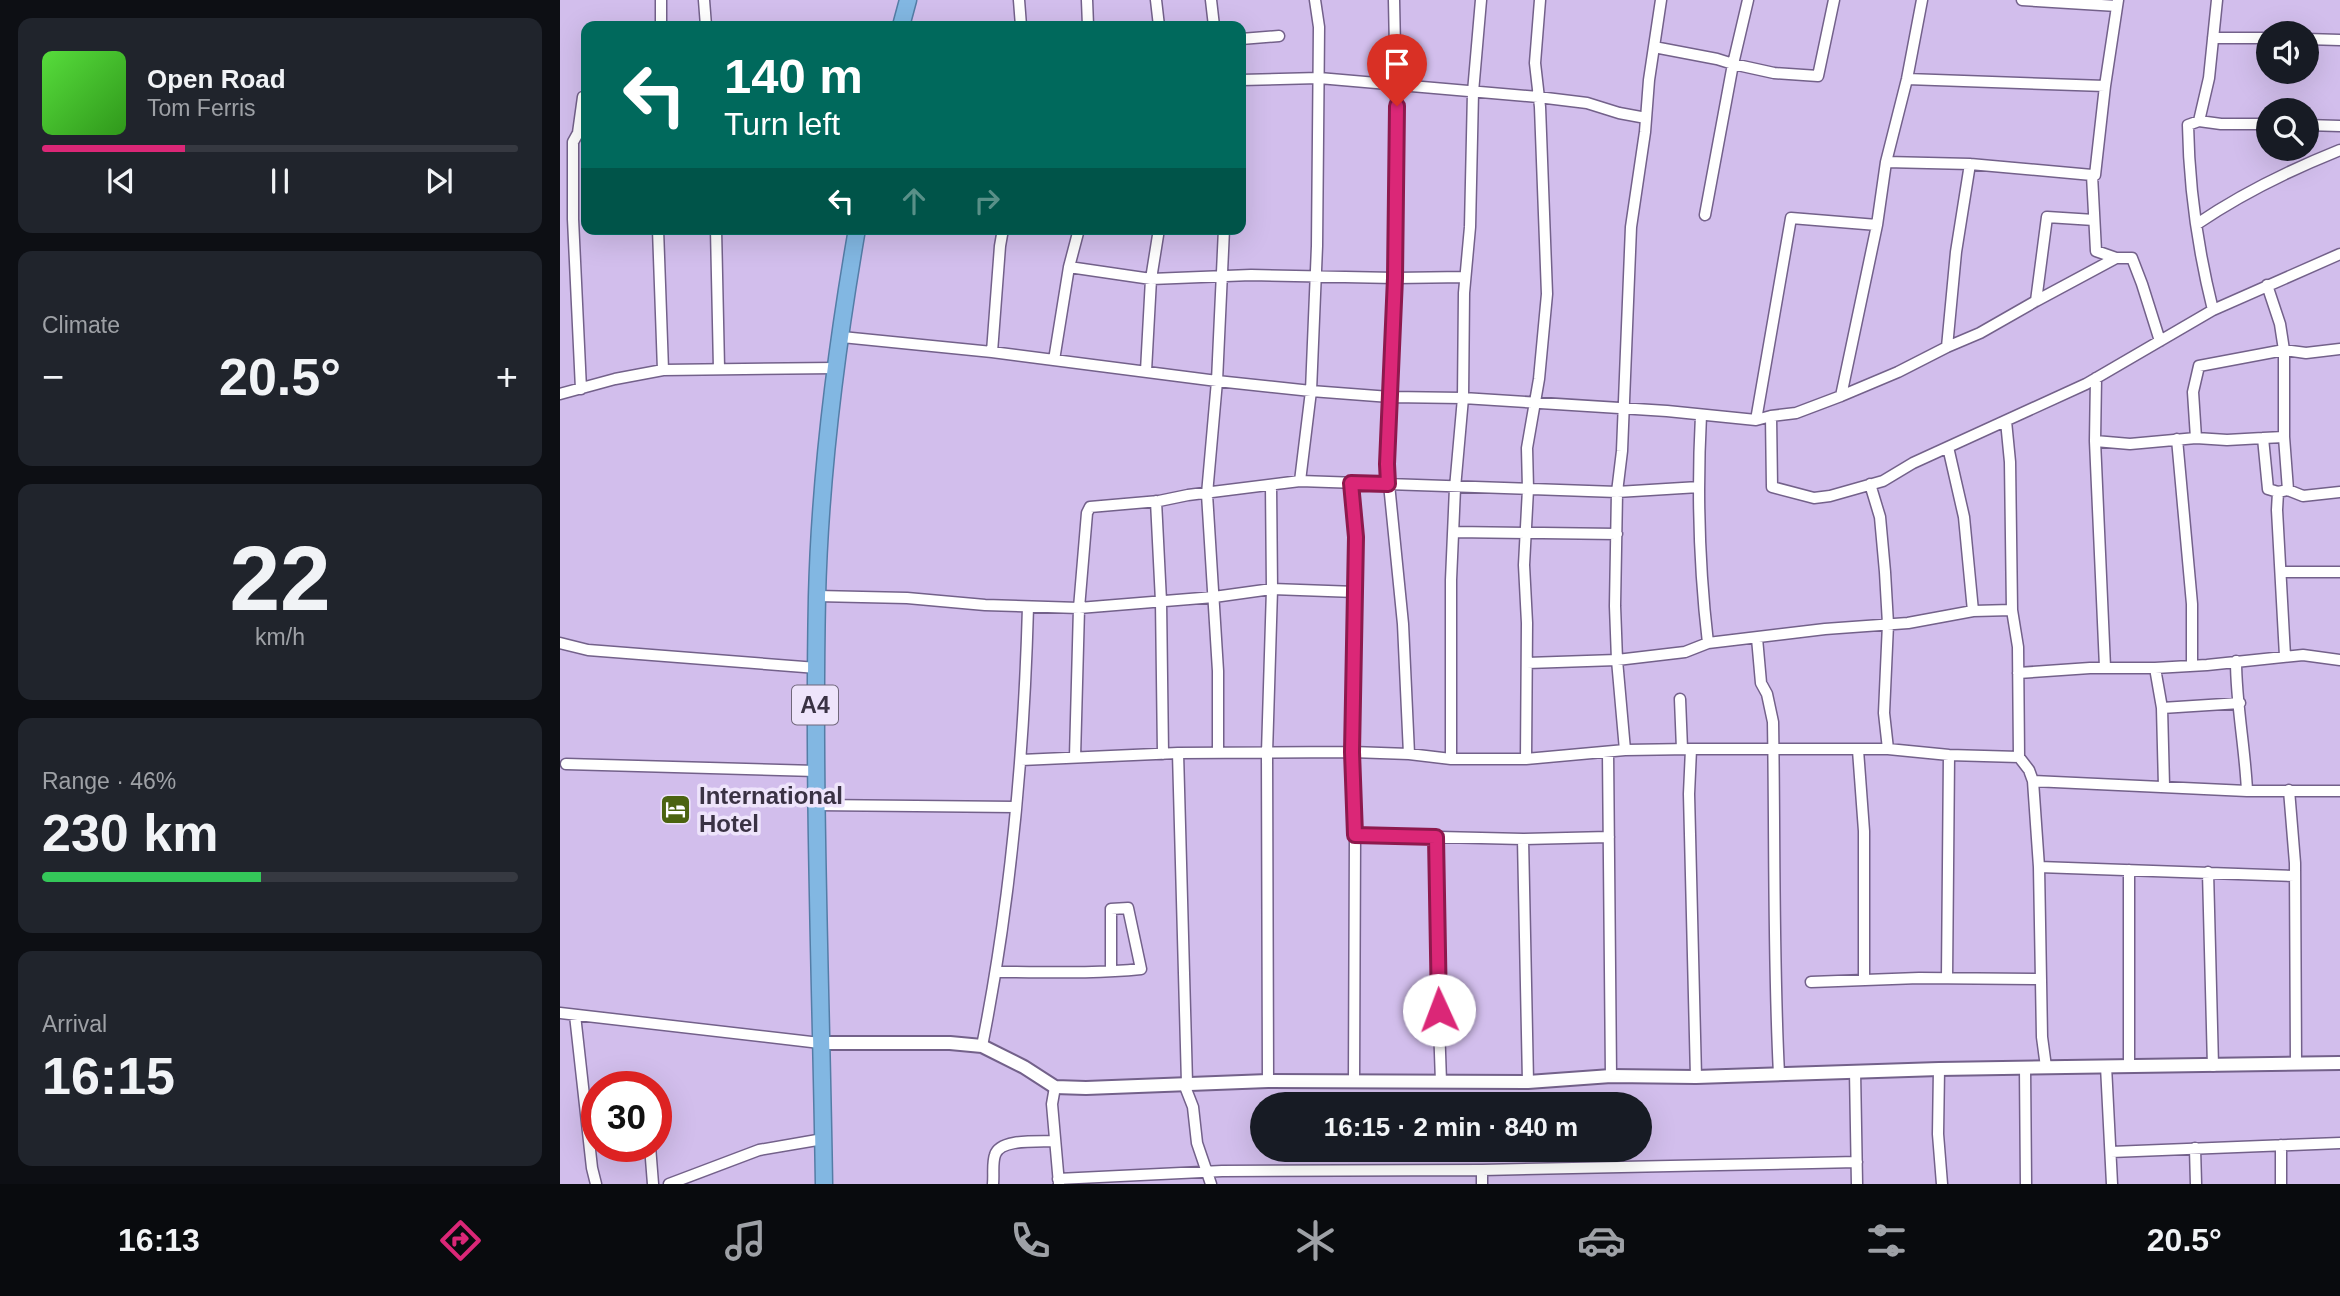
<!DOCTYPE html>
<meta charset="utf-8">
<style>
:root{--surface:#171b24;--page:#20242c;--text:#f1f3f6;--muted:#9ea1a6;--line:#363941;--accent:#db2777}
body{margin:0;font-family:Arial,sans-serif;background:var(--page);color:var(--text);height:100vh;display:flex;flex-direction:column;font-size:26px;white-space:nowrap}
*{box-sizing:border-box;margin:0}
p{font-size:23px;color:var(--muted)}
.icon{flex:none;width:38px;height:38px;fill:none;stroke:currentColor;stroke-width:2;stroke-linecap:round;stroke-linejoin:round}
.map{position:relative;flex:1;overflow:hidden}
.side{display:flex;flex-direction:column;gap:18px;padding:18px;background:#0d0f14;width:560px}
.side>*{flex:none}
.top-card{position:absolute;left:21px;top:21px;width:665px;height:214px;border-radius:14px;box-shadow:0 7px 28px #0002;background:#00695c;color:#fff;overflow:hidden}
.controls{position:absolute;left:1696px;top:21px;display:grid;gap:14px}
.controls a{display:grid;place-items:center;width:63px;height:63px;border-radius:50%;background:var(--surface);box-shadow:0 7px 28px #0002;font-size:35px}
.speed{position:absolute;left:21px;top:1071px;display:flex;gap:14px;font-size:35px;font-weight:700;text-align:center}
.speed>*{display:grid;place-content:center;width:91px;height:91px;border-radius:50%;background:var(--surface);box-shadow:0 7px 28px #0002;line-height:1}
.speed .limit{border:10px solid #d22;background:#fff;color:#111}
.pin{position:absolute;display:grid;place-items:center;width:60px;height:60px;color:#fff;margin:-72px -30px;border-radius:50% 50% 50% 0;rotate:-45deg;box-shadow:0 0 7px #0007}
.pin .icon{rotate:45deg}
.me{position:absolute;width:77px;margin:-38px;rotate:358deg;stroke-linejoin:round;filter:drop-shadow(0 0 5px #0008)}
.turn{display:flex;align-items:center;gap:24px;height:147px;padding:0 28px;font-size:32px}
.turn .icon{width:91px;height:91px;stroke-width:2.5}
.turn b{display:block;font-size:49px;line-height:60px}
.lanes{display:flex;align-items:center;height:66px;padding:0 28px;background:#0003;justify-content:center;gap:35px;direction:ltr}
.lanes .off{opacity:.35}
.big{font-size:52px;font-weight:700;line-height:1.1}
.side .widget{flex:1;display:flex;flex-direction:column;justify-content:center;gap:10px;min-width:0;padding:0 24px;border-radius:14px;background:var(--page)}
.side .dial{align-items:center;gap:0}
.dial b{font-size:91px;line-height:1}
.song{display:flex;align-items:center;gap:21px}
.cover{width:84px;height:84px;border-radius:10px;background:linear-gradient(135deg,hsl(110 70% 55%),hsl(110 70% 35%))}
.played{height:7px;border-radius:4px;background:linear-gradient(90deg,var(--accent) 30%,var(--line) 30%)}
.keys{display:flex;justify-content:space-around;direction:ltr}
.heat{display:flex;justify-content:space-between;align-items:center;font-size:38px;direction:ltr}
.charge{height:10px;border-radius:5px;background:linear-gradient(90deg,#34c759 46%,var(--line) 0)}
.trip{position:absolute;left:690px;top:1092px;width:402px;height:70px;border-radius:35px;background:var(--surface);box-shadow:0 7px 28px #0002;font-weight:700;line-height:70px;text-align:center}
.tab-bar{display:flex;height:112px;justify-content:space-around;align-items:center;background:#090b0e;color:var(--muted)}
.tab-bar .icon{width:49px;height:49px}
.tab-bar .current{color:var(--accent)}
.tab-bar b{font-size:32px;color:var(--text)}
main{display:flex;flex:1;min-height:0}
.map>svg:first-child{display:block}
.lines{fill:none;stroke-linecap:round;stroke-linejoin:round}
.minor-casing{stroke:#73618a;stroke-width:13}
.tertiary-casing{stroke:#73618a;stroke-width:16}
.trunk-casing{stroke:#547da6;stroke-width:19}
.minor{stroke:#fff;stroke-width:10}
.tertiary{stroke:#fff;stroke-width:12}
.trunk{stroke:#82b7e2;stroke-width:16}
.route-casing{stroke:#8e194d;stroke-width:18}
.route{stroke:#db2777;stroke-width:12}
.labels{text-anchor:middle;stroke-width:7;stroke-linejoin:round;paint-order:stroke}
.shield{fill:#eee4fb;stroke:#70677b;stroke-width:2}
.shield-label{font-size:23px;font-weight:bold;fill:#3a3244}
.poi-label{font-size:24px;font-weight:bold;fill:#3a3244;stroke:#eee4fb;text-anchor:start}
</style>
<main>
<section class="side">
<div class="widget">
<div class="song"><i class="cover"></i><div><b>Open Road</b><p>Tom Ferris</p></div></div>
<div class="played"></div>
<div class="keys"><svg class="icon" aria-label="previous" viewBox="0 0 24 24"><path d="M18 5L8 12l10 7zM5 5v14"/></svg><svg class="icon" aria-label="pause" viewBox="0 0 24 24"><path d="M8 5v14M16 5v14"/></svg><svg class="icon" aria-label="next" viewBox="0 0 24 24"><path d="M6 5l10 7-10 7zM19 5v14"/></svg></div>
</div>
<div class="widget"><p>Climate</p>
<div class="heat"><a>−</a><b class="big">20.5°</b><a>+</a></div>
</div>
<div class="widget dial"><b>22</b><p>km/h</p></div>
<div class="widget"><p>Range · 46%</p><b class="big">230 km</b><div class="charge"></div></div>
<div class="widget"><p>Arrival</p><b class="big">16:15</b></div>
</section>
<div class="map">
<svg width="1780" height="1184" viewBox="0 0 1780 1184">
<rect width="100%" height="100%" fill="#d2beec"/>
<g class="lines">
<defs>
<path id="minor" d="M101,0V26
M144,0L146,26
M459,0L461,26
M527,0L528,26
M596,0L599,26
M651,0L654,26
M834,0L837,147L835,278L827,464L843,624L849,754
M1462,0L1557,6
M1558,0L1545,86L1535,175H1532L1536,251L1556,258H1572L1582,284L1600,341
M1653,38H1708
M681,39L719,36
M1746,39L1780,40
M1094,47L1157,59L1173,64L1214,73L1258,76L1274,0
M1347,79L1545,86
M681,80L759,78L978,97L1027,103L1059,113L1086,118
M1639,121L1661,124H1708
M1746,125L1780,126
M1326,162L1410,164L1532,175
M1145,215L1173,64L1188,0
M1637,224C1681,194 1730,170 1780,150
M98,229L103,370
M156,229L159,368
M509,267L591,279L691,275L835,278L905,277
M1707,285L1720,324L1724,350V437L1728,490L1718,492L1717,510L1725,656
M1476,301L1487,217L1534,220
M1653,310C1638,250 1629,188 1628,125L1639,121L1649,78L1657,0
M282,337L432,352L657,381L751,391L830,397L903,398L1107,411L1196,420L1211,416L1212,487L1254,498L1270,496L1323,481L1353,463L1526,384L1653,310L1780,254
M1387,347L1396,252L1410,164
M432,352L440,246L443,229
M494,360L509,267L519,229
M586,371L591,279L599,229
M1536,378L1535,441L1545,667
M21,389L13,219V142L18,133L23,97H26
M0,394L55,379L103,370L276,368
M1281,396L1338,372L1387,347L1420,333L1476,301L1556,258
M1141,415C1137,491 1139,567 1148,643
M1211,416L1236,413L1281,396L1317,225L1326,162L1347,79L1362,0
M1196,420L1231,218L1317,225
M1446,421L1450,462L1452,610L1458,647L1459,757L1469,770L1473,781L1479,867L1482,1037L1486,1067
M1636,438L1633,392L1639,366L1724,350L1746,353L1780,349
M1617,439L1632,604V665
M1535,441L1570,444L1636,438L1667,440L1703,438
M1388,447L1404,517L1413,611
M740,481L751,391L757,246L759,27L755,0
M791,483L796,537V592L792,752L795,835L794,1081
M1310,484L1320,517L1325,572L1328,624L1324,713L1328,749
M1728,490L1743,496L1780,492
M1718,492L1708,489L1703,438L1724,437
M596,501L601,601L603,754
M894,532L1057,534
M1721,572H1780
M257,596L347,598L425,605L519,608L654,597L712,589L796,592
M1197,638L1201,683L1207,694L1213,722C1215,839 1213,957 1219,1074
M0,643L28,650L257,668
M1676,661C1676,704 1685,747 1687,791
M967,663L1057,660L1125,652L1148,643L1265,629L1348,623L1413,611L1452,610
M1595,668L1602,708
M1458,673L1530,668H1595L1647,665L1743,655L1780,660
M1120,699L1122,749
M1131,749L1129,794L1136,1077
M1065,750L1057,660L1055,606L1057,492L1062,451L1071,227L1085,132L1089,80L1101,0
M1298,750L1304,831V980
M1048,752L1051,1076
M618,753L627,1083
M658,753V671L647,494L657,381L664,229
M515,757L519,608L527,513L530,507L599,501L628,495L740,481L1057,492L1139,487
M891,759V580L895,488L903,398L904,293L910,227L913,92L921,0
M966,759L967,623L964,565L968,489L967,448L979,379L987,294L980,107L975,63L980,0
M461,760L618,753L792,752L849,754L891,759H966L1065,750L1131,749H1328L1389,755L1459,757
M6,764L256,771
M1473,781L1687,791H1780
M1604,786L1602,708L1680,703
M1729,790L1735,863L1736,1064
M256,805L455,807
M795,835L963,839L1049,837
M876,837V937L881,1082
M963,839L968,1082
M1479,867L1734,876
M1569,870V1065
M1648,872L1653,1066
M437,972C485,972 533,974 581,969L568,908L551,909V971
M1387,978L1389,755
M1251,982L1359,978L1481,979
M0,1013L260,1043
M15,1015L32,1168L36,1184
M422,1046C451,901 464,754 468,607
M1546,1066L1552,1184
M1465,1068L1466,1184
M1379,1069L1378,1134L1382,1184
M1295,1071L1297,1184
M708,1081L707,753L712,589L711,485
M624,1084L633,1107L637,1143L651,1184
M495,1087L492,1104L499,1184
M1721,1145V1184
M90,1146L93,1184
M1635,1148L1636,1184
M1551,1152L1780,1143
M922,1170V1184
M498,1179L662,1171L922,1170L1297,1162
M109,1184L199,1150L263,1139
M433,1184C434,1175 432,1163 435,1155C440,1138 480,1142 495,1141"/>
<path id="tertiary" d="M260,1043H390L422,1046L464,1067L495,1087L526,1088L708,1081L968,1082L1051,1076L1136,1077L1379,1069L1780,1063"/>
<path id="trunk" d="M341,26L348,0
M264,1184C261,988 253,793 257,597C260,474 276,350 297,229"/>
</defs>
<use href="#minor" class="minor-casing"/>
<use href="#tertiary" class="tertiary-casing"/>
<use href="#trunk" class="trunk-casing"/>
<use href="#minor" class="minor"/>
<use href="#tertiary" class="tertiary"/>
<use href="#trunk" class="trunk"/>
</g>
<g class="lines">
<defs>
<path id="route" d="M837,106L835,278L827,464L828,484L791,483L796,537L792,752L795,835L876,837L879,1010"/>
</defs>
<use href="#route" class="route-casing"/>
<use href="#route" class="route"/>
</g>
<defs>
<symbol id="hotel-square" viewBox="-11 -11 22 22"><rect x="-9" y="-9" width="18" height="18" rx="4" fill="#4b6310" stroke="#eee4fb"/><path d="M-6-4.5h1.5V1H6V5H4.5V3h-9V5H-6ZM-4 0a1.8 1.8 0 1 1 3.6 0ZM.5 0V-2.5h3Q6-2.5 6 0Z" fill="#fff"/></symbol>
</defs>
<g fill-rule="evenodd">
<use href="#hotel-square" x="98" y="792" width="35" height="35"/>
</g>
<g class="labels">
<rect class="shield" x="232" y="685.5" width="46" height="39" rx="5"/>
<g class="shield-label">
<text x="255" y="713">A4</text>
</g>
<g class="poi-label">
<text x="139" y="804">International<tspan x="139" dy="28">Hotel</tspan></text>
</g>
</g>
</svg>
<div class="controls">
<a><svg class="icon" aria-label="sound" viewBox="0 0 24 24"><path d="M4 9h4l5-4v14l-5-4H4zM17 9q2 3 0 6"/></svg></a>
<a><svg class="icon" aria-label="search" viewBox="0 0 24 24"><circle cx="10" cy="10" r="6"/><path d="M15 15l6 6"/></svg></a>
</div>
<div class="speed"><div class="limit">30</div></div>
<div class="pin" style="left:837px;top:106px;background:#d93025"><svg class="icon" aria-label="arrive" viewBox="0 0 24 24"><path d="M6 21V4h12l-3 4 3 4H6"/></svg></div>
<svg class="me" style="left:879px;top:1010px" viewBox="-20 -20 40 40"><circle r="19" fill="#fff"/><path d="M0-13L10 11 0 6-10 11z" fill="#db2777"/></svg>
<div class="trip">16:15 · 2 min · 840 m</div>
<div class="top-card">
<div class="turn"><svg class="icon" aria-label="left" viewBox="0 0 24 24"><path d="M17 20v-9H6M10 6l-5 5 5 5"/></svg><div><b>140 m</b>Turn left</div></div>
<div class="lanes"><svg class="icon" aria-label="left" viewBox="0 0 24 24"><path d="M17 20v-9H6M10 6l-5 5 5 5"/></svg><svg class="icon off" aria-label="ahead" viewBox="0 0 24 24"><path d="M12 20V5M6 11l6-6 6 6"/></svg><svg class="icon off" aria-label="right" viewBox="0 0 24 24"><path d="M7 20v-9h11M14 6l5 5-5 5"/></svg></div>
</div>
</div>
</main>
<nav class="tab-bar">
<b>16:13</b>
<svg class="icon current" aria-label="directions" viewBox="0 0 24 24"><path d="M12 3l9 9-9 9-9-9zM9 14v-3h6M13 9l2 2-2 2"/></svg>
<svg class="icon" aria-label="music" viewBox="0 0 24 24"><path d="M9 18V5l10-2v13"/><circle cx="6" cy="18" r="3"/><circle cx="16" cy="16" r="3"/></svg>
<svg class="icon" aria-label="phone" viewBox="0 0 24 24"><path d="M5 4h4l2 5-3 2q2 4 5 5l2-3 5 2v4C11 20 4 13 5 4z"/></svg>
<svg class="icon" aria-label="climate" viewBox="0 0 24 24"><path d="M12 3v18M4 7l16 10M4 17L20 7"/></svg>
<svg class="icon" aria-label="car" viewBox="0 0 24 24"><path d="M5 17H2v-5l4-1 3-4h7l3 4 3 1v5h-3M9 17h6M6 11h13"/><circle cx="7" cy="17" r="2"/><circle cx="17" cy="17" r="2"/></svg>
<svg class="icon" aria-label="filters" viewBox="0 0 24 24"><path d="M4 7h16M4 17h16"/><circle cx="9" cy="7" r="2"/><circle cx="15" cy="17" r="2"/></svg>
<b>20.5°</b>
</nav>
